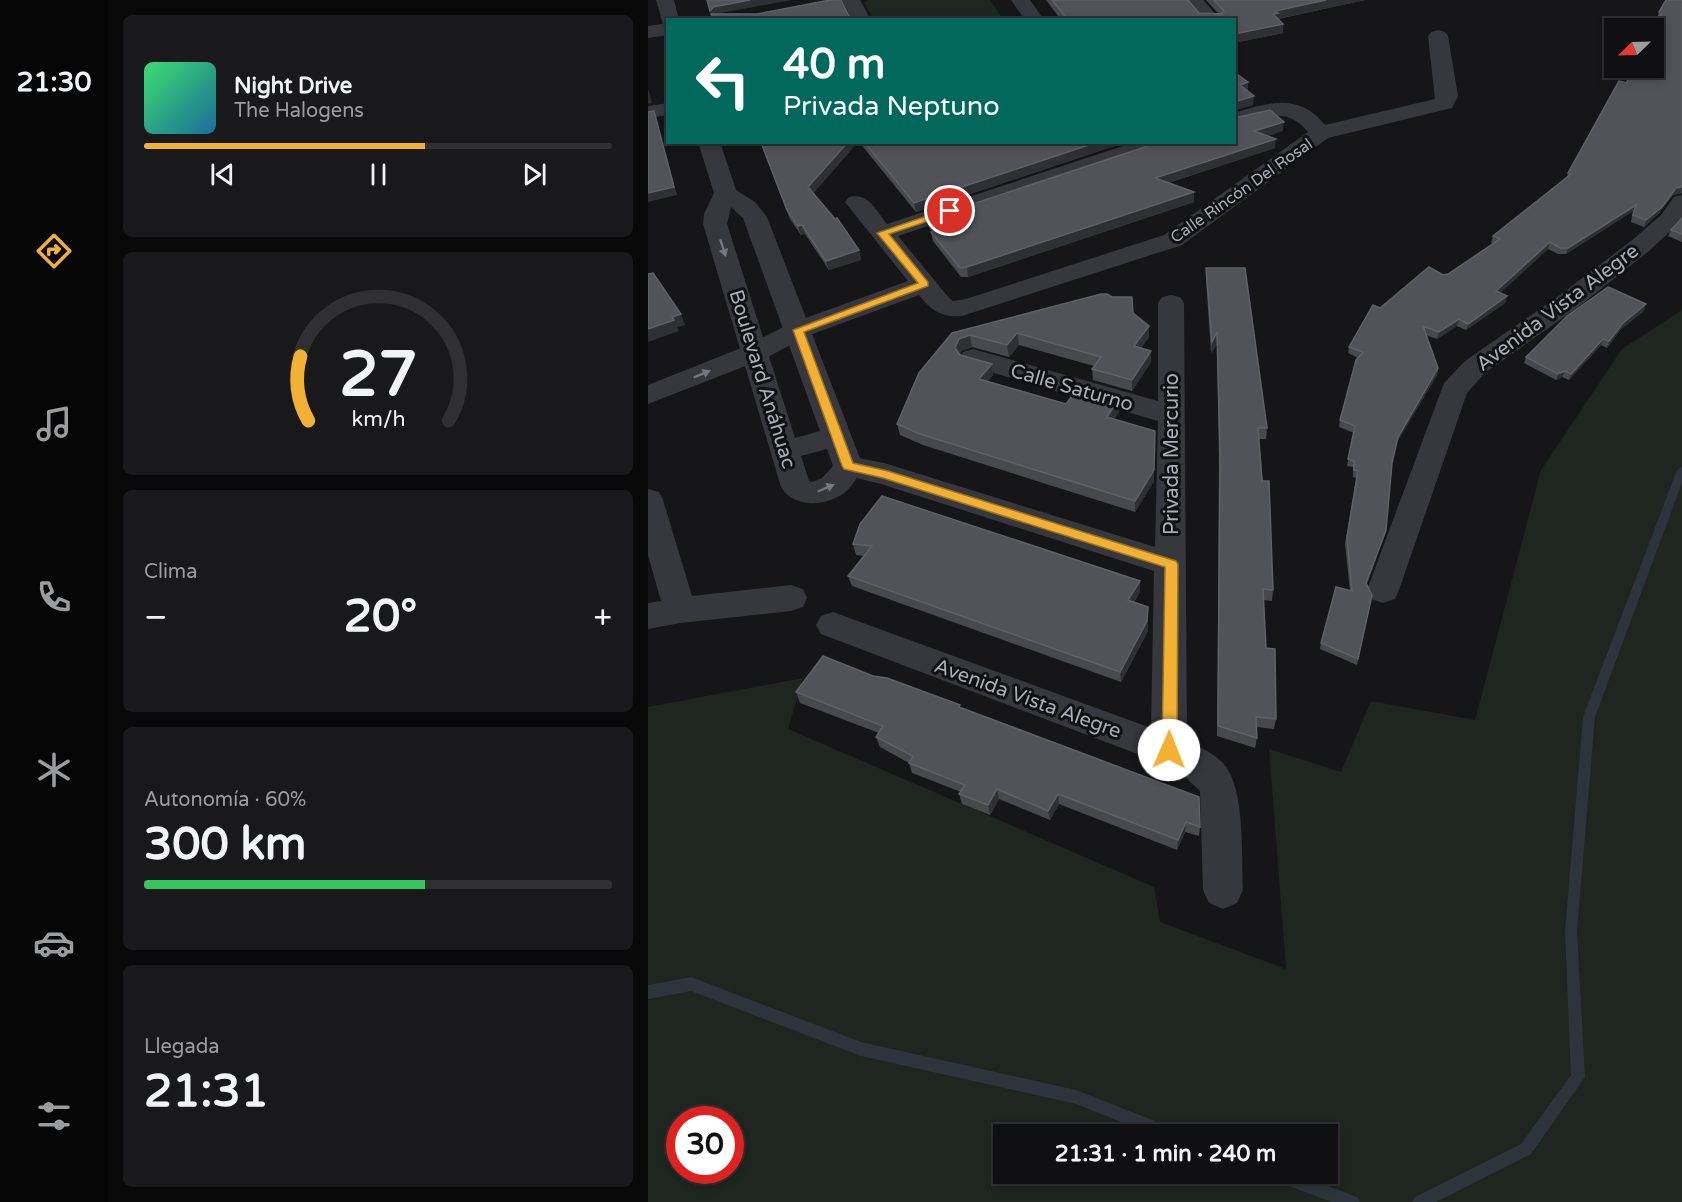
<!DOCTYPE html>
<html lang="es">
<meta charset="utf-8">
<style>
:root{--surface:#101012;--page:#19191b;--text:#f1f3f6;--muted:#9c9d9f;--line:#303032;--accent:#f2b134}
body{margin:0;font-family:"Varela Round",sans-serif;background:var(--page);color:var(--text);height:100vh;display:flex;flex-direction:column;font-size:22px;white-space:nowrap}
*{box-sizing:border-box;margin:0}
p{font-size:20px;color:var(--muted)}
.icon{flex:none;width:33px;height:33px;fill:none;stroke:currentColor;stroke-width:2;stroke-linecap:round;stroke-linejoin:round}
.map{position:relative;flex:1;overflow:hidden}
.details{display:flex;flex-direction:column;gap:15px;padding:15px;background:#09090a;width:540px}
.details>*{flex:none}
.banner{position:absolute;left:18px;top:18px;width:570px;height:126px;border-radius:0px;box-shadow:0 3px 9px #0003,0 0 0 2px var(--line);background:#00695c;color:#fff;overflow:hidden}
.needle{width:39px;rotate:247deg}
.buttons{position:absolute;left:956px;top:18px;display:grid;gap:12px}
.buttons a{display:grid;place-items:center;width:60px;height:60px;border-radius:0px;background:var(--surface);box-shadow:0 3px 9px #0003,0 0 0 2px var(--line);font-size:30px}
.speed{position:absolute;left:18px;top:1106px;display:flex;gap:12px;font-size:30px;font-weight:700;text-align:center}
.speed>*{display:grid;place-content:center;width:78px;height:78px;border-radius:50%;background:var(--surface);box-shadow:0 3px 9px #0003,0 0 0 2px var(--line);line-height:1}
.speed .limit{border:9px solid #d22;background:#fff;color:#111}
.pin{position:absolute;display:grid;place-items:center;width:51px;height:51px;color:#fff;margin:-26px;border:3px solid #fff;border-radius:50%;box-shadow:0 2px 6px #0007}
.me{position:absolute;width:66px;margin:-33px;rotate:1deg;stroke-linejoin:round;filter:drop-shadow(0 0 4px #0008)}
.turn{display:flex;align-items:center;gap:21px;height:126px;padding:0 18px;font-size:27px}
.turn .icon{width:78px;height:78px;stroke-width:2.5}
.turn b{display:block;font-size:42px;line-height:51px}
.big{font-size:45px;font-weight:700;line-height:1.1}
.details .tile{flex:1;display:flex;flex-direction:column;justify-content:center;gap:9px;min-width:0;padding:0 21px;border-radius:9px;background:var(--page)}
.details .dial{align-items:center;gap:0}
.dial svg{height:156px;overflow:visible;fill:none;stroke:var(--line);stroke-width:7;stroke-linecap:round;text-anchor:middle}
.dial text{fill:var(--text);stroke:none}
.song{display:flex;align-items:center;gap:18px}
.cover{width:72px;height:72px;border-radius:9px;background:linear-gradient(135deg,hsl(140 70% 55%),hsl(200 70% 35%))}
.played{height:6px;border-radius:3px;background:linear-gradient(90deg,var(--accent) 60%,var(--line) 60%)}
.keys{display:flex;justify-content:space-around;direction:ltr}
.heat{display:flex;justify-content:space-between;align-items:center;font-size:33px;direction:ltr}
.charge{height:9px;border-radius:4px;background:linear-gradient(90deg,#34c759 60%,var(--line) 0)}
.trip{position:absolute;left:345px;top:1124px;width:345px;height:60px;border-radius:0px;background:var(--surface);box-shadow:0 3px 9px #0003,0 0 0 2px var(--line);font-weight:700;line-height:60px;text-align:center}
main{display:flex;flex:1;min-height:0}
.tab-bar{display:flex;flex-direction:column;width:108px;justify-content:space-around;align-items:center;background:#060607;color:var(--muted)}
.tab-bar .icon{width:42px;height:42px}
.tab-bar .selected{color:var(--accent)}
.tab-bar b{font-size:27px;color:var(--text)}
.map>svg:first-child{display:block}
.green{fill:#1e261f;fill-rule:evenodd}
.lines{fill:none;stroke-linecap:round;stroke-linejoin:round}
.stream{fill:#2c353c;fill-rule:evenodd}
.minor{fill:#37383d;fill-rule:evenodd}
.tertiary{fill:#37383d;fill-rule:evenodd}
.wall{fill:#47494d}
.shaded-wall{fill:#2f3033}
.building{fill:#525359;stroke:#5f6168;stroke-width:1.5}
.oneway{fill:#757881}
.route{fill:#f2b134;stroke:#9d7322;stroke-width:1.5}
.labels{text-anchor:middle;stroke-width:6;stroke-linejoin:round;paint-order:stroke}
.far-street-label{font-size:16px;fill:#a8adb8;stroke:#111113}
.street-label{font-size:20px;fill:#a8adb8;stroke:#111113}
</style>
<main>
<nav class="tab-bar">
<b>21:30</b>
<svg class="icon selected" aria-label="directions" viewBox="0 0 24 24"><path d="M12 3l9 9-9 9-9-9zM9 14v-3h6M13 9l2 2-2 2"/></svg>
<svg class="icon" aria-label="music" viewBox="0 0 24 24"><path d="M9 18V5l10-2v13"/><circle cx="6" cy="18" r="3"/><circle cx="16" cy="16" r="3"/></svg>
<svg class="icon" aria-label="phone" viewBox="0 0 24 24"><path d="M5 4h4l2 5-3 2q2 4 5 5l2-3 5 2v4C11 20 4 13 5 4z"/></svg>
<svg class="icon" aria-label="climate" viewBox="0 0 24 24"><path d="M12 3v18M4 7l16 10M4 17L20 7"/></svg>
<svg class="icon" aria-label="car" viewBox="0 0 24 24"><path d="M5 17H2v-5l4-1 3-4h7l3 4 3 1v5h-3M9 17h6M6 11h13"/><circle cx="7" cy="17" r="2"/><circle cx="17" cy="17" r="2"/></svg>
<svg class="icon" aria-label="filters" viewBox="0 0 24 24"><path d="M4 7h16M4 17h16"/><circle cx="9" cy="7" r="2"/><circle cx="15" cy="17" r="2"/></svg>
</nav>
<section class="details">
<div class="tile">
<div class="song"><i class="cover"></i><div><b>Night Drive</b><p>The Halogens</p></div></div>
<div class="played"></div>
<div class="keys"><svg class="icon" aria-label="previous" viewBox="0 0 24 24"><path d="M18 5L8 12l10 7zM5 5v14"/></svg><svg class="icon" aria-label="pause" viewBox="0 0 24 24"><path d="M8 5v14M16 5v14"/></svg><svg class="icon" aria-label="next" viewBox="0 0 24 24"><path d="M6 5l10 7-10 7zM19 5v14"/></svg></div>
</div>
<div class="tile dial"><svg viewBox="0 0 100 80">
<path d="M14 69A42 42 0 1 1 86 69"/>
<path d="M14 69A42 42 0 0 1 10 36" stroke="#f2b134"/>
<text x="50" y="56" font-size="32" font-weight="700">27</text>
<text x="50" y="72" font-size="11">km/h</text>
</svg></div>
<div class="tile"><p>Clima</p>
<div class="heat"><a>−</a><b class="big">20°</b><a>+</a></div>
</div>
<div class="tile"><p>Autonomía · 60%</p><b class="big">300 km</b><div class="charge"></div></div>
<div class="tile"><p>Llegada</p><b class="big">21:31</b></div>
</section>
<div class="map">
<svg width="1034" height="1202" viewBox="0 0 1034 1202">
<rect width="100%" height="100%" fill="#161618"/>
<path class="green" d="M220,0H342L355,19H225L216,3Z
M1034,310V1202H0V707L155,678L140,729L506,887L512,922L638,969L621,749L693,772L723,701L827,720L893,470L974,349ZM32,1119H82V1170H32ZM356,1134H680V1173H356Z"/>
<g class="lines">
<path class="stream" d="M1034,467V483L947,717L929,931L937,1077L883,1154L788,1202H764L767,1197L873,1144L923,1075L917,931L935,717L1029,470Z
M43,977L213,1042L428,1090L527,1129L529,1134H504L428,1104L213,1056L43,991L0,999V985Z
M618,1173H645L709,1197L712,1202H684L620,1178Z"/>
<path class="minor" d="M194,0H212L223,20H204Z
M363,0H382L396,20H377Z
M536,0H555L573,20H553Z
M20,23V35L0,38V26Z
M790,30L797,32L800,36L810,96L804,108L680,138L534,245L314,316C293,318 283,310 271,295L159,336L118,358L0,404V385L98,346L141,324L260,281L201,207L197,202L201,197C220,192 228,210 239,224L487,142H522L519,147L250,236L301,298L305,301L318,299L516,235L660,132C637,104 615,119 586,126V113C621,102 651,93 677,125L787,99L780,36L783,32Z
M20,103V115L0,118V106Z
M1034,195V219L1029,225L1001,251L930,307L837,373L819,393L751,590L747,599L735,603L723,599L719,590L796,383L817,361L912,295L983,241L1013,215L1026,197Z
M523,295L532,297L536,303L539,741C552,747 565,753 575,763C598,788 593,856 595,890L589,903L575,909L561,903L555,890L552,791L537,777L508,761L173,634L168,625L173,616L185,612L503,728L506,571L233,484L189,473L185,466L189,459L200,456L236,463L507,547L510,421L315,364L311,358L315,352L325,349L510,401V303L514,297Z
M0,489L11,492L15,500L44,596L143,585L155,589L159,598L155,607L143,611L32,623L0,629V603L13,601L0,555Z"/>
<path class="tertiary" d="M8,0H26L31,20H20V25L15,24Z
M50,142H72L88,190L107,202L119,217L215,466C210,476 205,486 196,493C178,507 145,508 133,487L55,224L56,214L66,193ZM83,207L95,218L172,431L147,438L79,224ZM179,449L185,466L174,478L164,482L161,481L153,456Z"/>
</g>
<path class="wall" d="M398,0H540L551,13H570L558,0H717L630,19L635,33L586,43V20H413Z
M1034,0V193L1025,195L1011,213L996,227L983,222L985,211L918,254H910L900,249L852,293L859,296L857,303L818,330L809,326L789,339L778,335L790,368L789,375L748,444L744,464L738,530L736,537L719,584L724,595L709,665L672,649L673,643L702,591L697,544L708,478L705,477V467L699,466L706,433L691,427L692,420L710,358L700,353L701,347L732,308L795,275L800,274L845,244L843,243L845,236L919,177L920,173L978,83L993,70L1014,23L1010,22L1011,19L1009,18L1011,12Z
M635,131L619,136L627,148L520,183L546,202L320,277H313L285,241L283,232H284L281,228L279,219Z
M112,142H210L165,193L211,250L213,260L181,270L157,234L153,235L142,219Z
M211,142H478L268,212Z
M1034,218V242L1020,236L1023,230Z
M558,268L619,428L618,439H611L625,590L624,601L615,600L618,648L628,719L626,729L608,727L609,738L607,748L569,736L571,464L569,344L563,353L558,279Z
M464,297L501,326V337L493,348L503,351V362L484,391L445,380L444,369L446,366L371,345L361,357L324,347L313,351L312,354L344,364L345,375L340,381L418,404L470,400L471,412L466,419L506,481L487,512L275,445L252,435L249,424L304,333Z
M996,311L973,329L959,348L953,345L921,380L914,377L908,380L876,363L878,357Z
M212,524L492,581V592L486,602L500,607V631L473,682L204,586L200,576L216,556L208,555L205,544Z
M148,692L313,708L552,827L551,836L537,832L529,850L411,804L402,820L351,799L342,815L314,804L311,794L313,792L264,773L261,763L232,747L228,737L231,733L152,703Z"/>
<path class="shaded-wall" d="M102,0H144L67,14H63L64,18L62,11L65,7Z
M678,0H717L629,19L625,14L627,11Z
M635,24V33L586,43V34Z
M600,82V91L592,85Z
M0,88L4,103L0,104Z
M606,96L605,105L586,111V102Z
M6,111L29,195L0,202V193Z
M636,122L635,131L606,140V131Z
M628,139L627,148L507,187V178Z
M200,142H210L163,196L160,187Z
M450,142H478L268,212L266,203Z
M1034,187L1033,193L1025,195L1011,213L996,227L998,220L1028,188Z
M546,192V202L320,277L319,267Z
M988,205L985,211L918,254L920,248Z
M154,225L157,234L153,235L150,226Z
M902,242L900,249L847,298L848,291Z
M211,250L213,260L181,270L178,261Z
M859,296L857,303L818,330L820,324Z
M998,304L996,311L973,329L959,348L961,341L975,323Z
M33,314L37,325L29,327L31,331L0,342V329L24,317Z
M811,319L809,326L789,339L791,332Z
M501,326V337L486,358V346Z
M569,332V344L563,353L564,342Z
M369,333L371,345L361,357L359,345Z
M322,335L324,347L313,351L309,359L307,348L311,339Z
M955,339L953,345L921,380L923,374Z
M503,351V362L484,391V380Z
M344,364L345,375L333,390L331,379Z
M790,368L789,375L748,444L750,437Z
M917,371L914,377L908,380L910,374Z
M470,400L471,412L460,428L459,417Z
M507,431L506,481L487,512V501Z
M738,530L736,537L717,589L718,583Z
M492,581V592L480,611V600Z
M500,607V631L473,682L472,672Z
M349,789L351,799L342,815L340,805Z
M410,794L411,804L402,820L400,811Z
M538,822L537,832L529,850L530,840Z"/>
<path class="building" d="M59,0H102L65,7L62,11Z
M182,0H193L203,20H66L63,14H109Z
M404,0H540L551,13L573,14L576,11L566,0H678L627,11L630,13L625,14L635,24L586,34V20H420Z
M1018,0H1034V187L1028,188L1014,207L998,220L985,215L988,205L920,248H912L902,242L848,291L859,296L820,324L811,319L791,332L775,326L790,368L750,437L744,463L738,530L718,583L724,595L710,659L673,643L688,587L704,591L699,538L710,471L706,470V461L700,459L707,426L692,420L708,360L715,352L701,347L725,305L732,308L781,267L795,275L800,274L852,239L845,236L923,174L920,173L971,81L978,83L987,69L993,70L994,68H1005V44L1017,17L1012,16L1013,13L1011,12Z
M586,72L600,82L592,85L606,96L586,102Z
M622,110L636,122L606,131L628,139L507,178L546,192L319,267L312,268L283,232L289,230L279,219L512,142H586V118Z
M6,111L26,187L0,193V112Z
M113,142H200L160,187L187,219L189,218L211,250L178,261L154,225L150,226L139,210Z
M216,142H450L266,203Z
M1034,218V234L1023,230Z
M558,268H597L619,428H610L614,481H621L625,590L615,589L618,648L627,649L628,719L608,717L609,738L570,726L572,453L569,332L564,342Z
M5,273L33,314L24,317L26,320L0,329V274Z
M960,287L998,304L975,323L961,341L955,339L923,374L917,371L910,374L878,357L919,316Z
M453,294H459L464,297H484L485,313L501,326L486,346L503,351L484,380L444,369L453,357L369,333L359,345L322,335L311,339L307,348L312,355L344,364L331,379L418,404L429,389L470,400L459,417L507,431L506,470L487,501L272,434L249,424L271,373L304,333Z
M234,496L492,581L480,600L500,607L499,621L472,672L200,576L224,546L205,544L212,524Z
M175,656L225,676L239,678L312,705L311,707L551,797L552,827L538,822L530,840L410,794L400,811L349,789L340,805L311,794L317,785L261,763L265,756L228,737L235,726L148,692Z"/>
<defs><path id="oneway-solid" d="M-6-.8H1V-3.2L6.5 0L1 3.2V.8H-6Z" transform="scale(1.5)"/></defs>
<g class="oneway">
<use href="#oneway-solid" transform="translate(75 248) rotate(72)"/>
<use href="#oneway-solid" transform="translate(54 374) rotate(-23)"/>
<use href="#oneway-solid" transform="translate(178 488) rotate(-23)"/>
</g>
<path class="route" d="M302,208L305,209V213L241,234L280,282V286L156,332L205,463L240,471L528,561L530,564L529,750L526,754L521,756L516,754L514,750L517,567L235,478L196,469L194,466L145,330L270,283L229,233Z"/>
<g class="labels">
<g class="far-street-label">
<text transform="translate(593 190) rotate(-35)" y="6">Calle Rincón Del Rosal</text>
</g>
<g class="street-label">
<text transform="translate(909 307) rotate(-37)" y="7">Avenida Vista Alegre</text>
<text transform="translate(115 379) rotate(73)" y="7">Boulevard Anáhuac</text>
<text transform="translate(424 387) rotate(16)" y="7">Calle Saturno</text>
<text transform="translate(523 454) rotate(-90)" y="7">Privada Mercurio</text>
<text transform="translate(380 698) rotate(20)" y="7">Avenida Vista Alegre</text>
</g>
</g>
</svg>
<div class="buttons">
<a><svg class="needle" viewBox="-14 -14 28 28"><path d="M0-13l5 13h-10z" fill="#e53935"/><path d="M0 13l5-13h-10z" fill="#9c9d9f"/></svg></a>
</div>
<div class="speed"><div class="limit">30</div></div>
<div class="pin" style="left:302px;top:211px;background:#d93025"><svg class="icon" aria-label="arrive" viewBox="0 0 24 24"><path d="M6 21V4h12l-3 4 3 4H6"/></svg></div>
<svg class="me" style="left:521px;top:750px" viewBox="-20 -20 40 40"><circle r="19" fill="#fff"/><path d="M0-13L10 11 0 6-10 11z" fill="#f2b134"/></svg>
<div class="trip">21:31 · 1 min · 240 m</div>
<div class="banner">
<div class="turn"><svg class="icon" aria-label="left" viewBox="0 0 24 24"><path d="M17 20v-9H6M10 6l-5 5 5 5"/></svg><div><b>40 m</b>Privada Neptuno</div></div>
</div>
</div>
</main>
